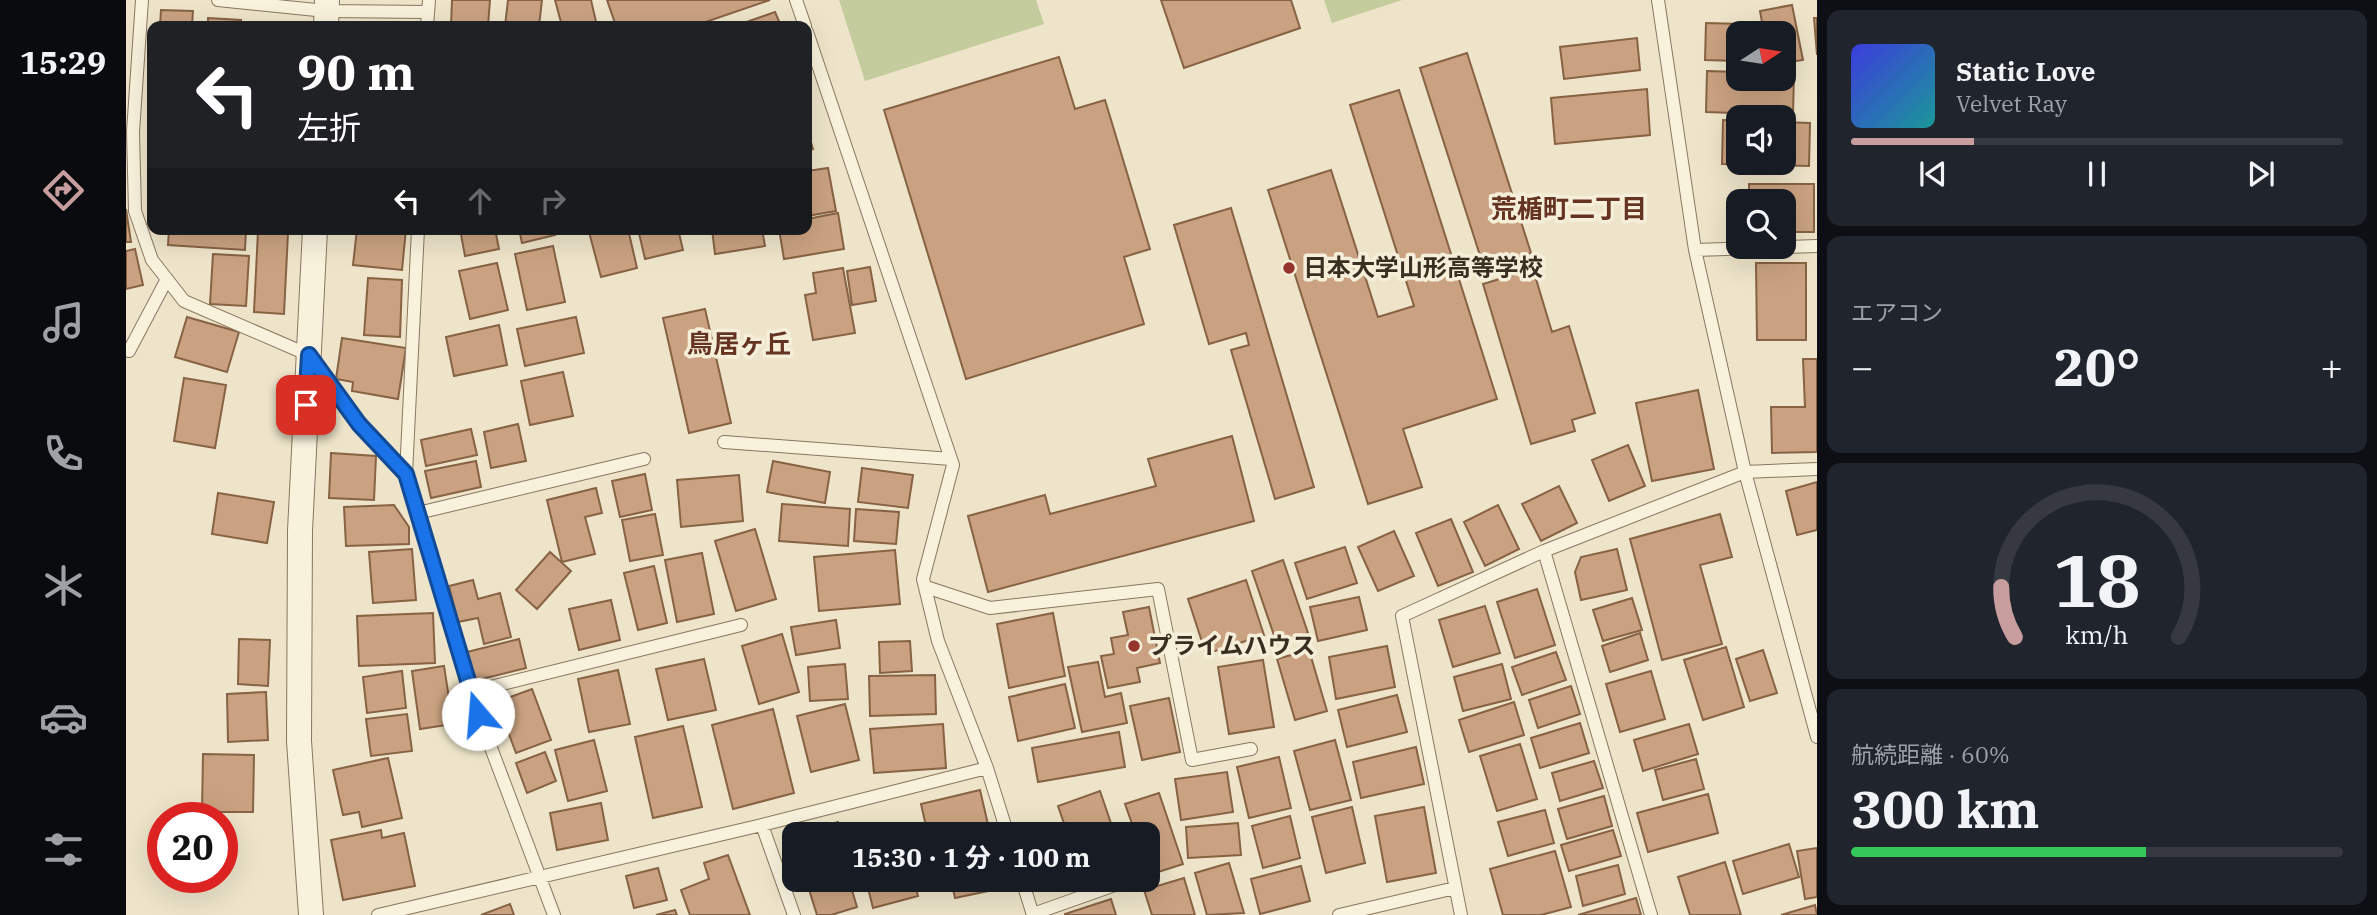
<!DOCTYPE html>
<html lang="ja">
<meta charset="utf-8">
<style>
:root{--surface:#171b24;--page:#20242c;--text:#f1f3f6;--muted:#9ea1a6;--line:#363941;--accent:#c89d9d}
body{margin:0;font-family:"IBM Plex Serif","Noto Sans JP",serif;background:var(--page);color:var(--text);height:100vh;display:flex;flex-direction:column;font-size:26px;white-space:nowrap}
*{box-sizing:border-box;margin:0}
p{font-size:23px;color:var(--muted)}
.icon{flex:none;width:38px;height:38px;fill:none;stroke:currentColor;stroke-width:2;stroke-linecap:round;stroke-linejoin:round}
.map{position:relative;flex:1;overflow:hidden}
.details{display:flex;flex-direction:column;gap:10px;padding:10px;background:#0d0f14;width:560px}
.details>*{flex:none}
.banner{position:absolute;left:21px;top:21px;width:665px;height:214px;border-radius:14px;box-shadow:0 7px 28px #0002;background:#202124;color:#fff;overflow:hidden}
.needle{width:46px;rotate:78deg}
.tools{position:absolute;left:1600px;top:21px;display:grid;gap:14px}
.tools a{display:grid;place-items:center;width:70px;height:70px;border-radius:14px;background:var(--surface);box-shadow:0 7px 28px #0002;font-size:35px}
.speed{position:absolute;left:21px;top:802px;display:flex;gap:14px;font-size:35px;font-weight:700;text-align:center}
.speed>*{display:grid;place-content:center;width:91px;height:91px;border-radius:50%;background:var(--surface);box-shadow:0 7px 28px #0002;line-height:1}
.speed .limit{border:10px solid #d22;background:#fff;color:#111}
.pin{position:absolute;display:grid;place-items:center;width:60px;height:60px;color:#fff;margin:-30px;border-radius:14px;box-shadow:0 4px 10px #0006}
.me{position:absolute;width:77px;margin:-38px;rotate:342deg;stroke-linejoin:round;filter:drop-shadow(0 0 5px #0008)}
.turn{display:flex;align-items:center;gap:24px;height:147px;padding:0 35px;font-size:32px}
.turn .icon{width:91px;height:91px;stroke-width:2.5}
.turn b{display:block;font-size:49px;line-height:60px}
.lanes{display:flex;align-items:center;height:66px;padding:0 35px;background:#0003;justify-content:center;gap:35px;direction:ltr}
.lanes .off{opacity:.35}
.big{font-size:52px;font-weight:700;line-height:1.1}
.details .tile{flex:1;display:flex;flex-direction:column;justify-content:center;gap:10px;min-width:0;padding:0 24px;border-radius:14px;background:var(--page)}
.details .dial{align-items:center;gap:0}
.dial svg{height:182px;overflow:visible;fill:none;stroke:var(--line);stroke-width:7;stroke-linecap:round;text-anchor:middle}
.dial text{fill:var(--text);stroke:none}
.song{display:flex;align-items:center;gap:21px}
.cover{width:84px;height:84px;border-radius:10px;background:linear-gradient(135deg,hsl(240 70% 55%),hsl(180 70% 35%))}
.played{height:7px;border-radius:4px;background:linear-gradient(90deg,var(--accent) 25%,var(--line) 25%)}
.keys{display:flex;justify-content:space-around;direction:ltr}
.heat{display:flex;justify-content:space-between;align-items:center;font-size:38px;direction:ltr}
.charge{height:10px;border-radius:5px;background:linear-gradient(90deg,#34c759 60%,var(--line) 0)}
.trip{position:absolute;left:656px;top:822px;width:378px;height:70px;border-radius:14px;background:var(--surface);box-shadow:0 7px 28px #0002;font-weight:700;line-height:70px;text-align:center}
main{display:flex;flex:1;min-height:0}
.tabs{display:flex;flex-direction:column;width:126px;justify-content:space-around;align-items:center;background:#090b0e;color:var(--muted)}
.tabs .icon{width:49px;height:49px}
.tabs .active{color:var(--accent)}
.tabs b{font-size:32px;color:var(--text)}
.map>svg:first-child{display:block}
.green{fill:#c4cb9d}
.building{fill:#caa281;stroke:#876245;stroke-width:2}
.lines{fill:none;stroke-linecap:round;stroke-linejoin:round}
.service-casing{stroke:#89775e;stroke-width:14}
.minor-casing{stroke:#89775e;stroke-width:26}
.service{stroke:#f8f1dc;stroke-width:12}
.minor{stroke:#f8f1dc;stroke-width:24}
.route-casing{stroke:#114b97;stroke-width:18}
.route{stroke:#1a73e8;stroke-width:12}
.poi-dot{fill:#963430;stroke:#f5eed8;stroke-width:2.5}
.labels{text-anchor:middle;stroke-width:7;stroke-linejoin:round;paint-order:stroke}
.poi-label{font-size:24px;font-weight:bold;fill:#3a2e21;stroke:#f5eed8;text-anchor:start}
.neighbourhood-label{font-size:26px;font-weight:bold;fill:#653322;stroke:#f5eed8}
</style>
<main>
<nav class="tabs">
<b>15:29</b>
<svg class="icon active" aria-label="directions" viewBox="0 0 24 24"><path d="M12 3l9 9-9 9-9-9zM9 14v-3h6M13 9l2 2-2 2"/></svg>
<svg class="icon" aria-label="music" viewBox="0 0 24 24"><path d="M9 18V5l10-2v13"/><circle cx="6" cy="18" r="3"/><circle cx="16" cy="16" r="3"/></svg>
<svg class="icon" aria-label="phone" viewBox="0 0 24 24"><path d="M5 4h4l2 5-3 2q2 4 5 5l2-3 5 2v4C11 20 4 13 5 4z"/></svg>
<svg class="icon" aria-label="climate" viewBox="0 0 24 24"><path d="M12 3v18M4 7l16 10M4 17L20 7"/></svg>
<svg class="icon" aria-label="car" viewBox="0 0 24 24"><path d="M5 17H2v-5l4-1 3-4h7l3 4 3 1v5h-3M9 17h6M6 11h13"/><circle cx="7" cy="17" r="2"/><circle cx="17" cy="17" r="2"/></svg>
<svg class="icon" aria-label="filters" viewBox="0 0 24 24"><path d="M4 7h16M4 17h16"/><circle cx="9" cy="7" r="2"/><circle cx="15" cy="17" r="2"/></svg>
</nav>
<div class="map">
<svg width="1691" height="915" viewBox="0 0 1691 915">
<rect width="100%" height="100%" fill="#ede4c9"/>
<path class="green" d="M713,0H910L918,24L739,81Z
M1198,0H1276L1206,23Z"/>
<path class="building" d="M326,0H364L362,26H325Z
M382,0H416L413,26H379Z
M429,0H465L471,26H436Z
M481,0H644L568,26H490Z
M1035,0H1165L1174,28L1058,68Z
M1666,5L1677,60L1657,63V33H1638L1634,11Z
M35,10L67,11L66,26H34Z
M649,12L655,26H613L612,25Z
M82,18L115,20L114,26H82Z
M1688,18H1691V55Z
M1580,23L1616,24V33H1612V61L1579,60Z
M1511,38L1514,70L1438,79L1434,47Z
M1341,53L1405,253L1358,268L1294,68Z
M933,57L949,109L979,100L1024,249L998,257L1018,324L840,379L758,110Z
M1581,71L1612,72V79H1657V74H1668L1667,115L1580,112Z
M1521,89L1524,135L1429,144L1425,98Z
M1273,90L1371,399L1277,429L1296,487L1242,504L1142,190L1205,170L1252,317L1288,306L1224,105Z
M1597,120L1612,121V163H1657V122L1684,123L1683,166L1596,164Z
M681,129L687,149L681,151Z
M702,168L710,211L681,216V171Z
M1623,184H1688V232H1657V201H1623Z
M1105,208L1188,487L1149,499L1105,350L1123,345L1120,333L1083,344L1048,225Z
M0,209L5,242H0Z
M712,213L718,249L658,259L653,229H681V219Z
M43,229H120L119,250L42,245Z
M231,229H280L276,270L227,265Z
M334,229H369L373,249L339,256Z
M393,229H427L429,235L396,243Z
M473,229H502L511,268L475,277L463,232Z
M512,229H552L557,250L519,259Z
M586,229H636L639,246L589,254Z
M132,231L162,233L158,314L128,312Z
M427,246L439,302L401,310L389,254Z
M9,249L17,285L0,289V251Z
M87,254L123,256L120,306L84,304Z
M371,263L382,310L344,319L333,271Z
M1630,263H1680V340H1631Z
M744,267L750,301L726,305L721,271Z
M717,268L729,333L687,340L679,295L690,293L687,273Z
M1407,269L1426,332L1443,326L1469,413L1446,420L1449,431L1405,444L1357,284Z
M242,278L276,280L274,337L238,335Z
M579,309L605,423L563,433L537,318Z
M61,317L113,332L101,372L49,357Z
M450,317L458,353L399,366L391,329Z
M373,325L381,365L328,376L320,337Z
M216,338L280,348L272,399L226,391L227,382L210,379Z
M1677,359H1691V452L1646,453L1645,407H1679Z
M437,372L447,416L404,425L395,381Z
M58,378L100,385L89,448L48,441Z
M1572,390L1588,469L1526,481L1510,403Z
M392,424L400,461L365,468L358,432Z
M345,429L351,455L300,466L295,440Z
M1106,436L1128,521L862,592L842,516L919,495L924,514L1030,486L1022,459Z
M1502,445L1519,486L1483,501L1466,460Z
M205,453L250,456L248,500L203,498Z
M350,461L355,487L305,498L299,471Z
M647,461L704,472L699,503L641,492Z
M736,468L787,475L782,508L732,502Z
M519,474L526,510L494,517L486,481Z
M613,475L617,521L555,527L551,480Z
M1691,482V530L1671,535L1660,491Z
M1433,486L1451,523L1415,541L1396,504Z
M470,488L476,513L459,517L469,554L436,562L421,500Z
M92,493L148,502L141,543L86,534Z
M656,504L724,509L722,546L653,541Z
M268,505L283,527V544L220,546L218,507Z
M1372,505L1393,549L1359,566L1338,522Z
M730,509L773,512L770,544L728,541Z
M529,514L537,555L504,561L496,520Z
M1594,514L1606,557L1574,565L1596,644L1536,660L1504,539Z
M1325,519L1347,572L1312,586L1290,533Z
M629,529L650,599L610,611L589,541Z
M1268,531L1288,576L1252,591L1232,547Z
M1219,547L1231,583L1181,599L1169,563Z
M286,549L290,600L247,603L243,552Z
M1491,549L1501,590L1455,600L1449,572L1455,557Z
M769,550L774,604L693,611L688,557Z
M424,552L445,571L411,609L390,590Z
M576,553L588,614L551,622L539,560Z
M1157,560L1182,633L1151,644L1126,571Z
M528,566L541,623L512,630L498,573Z
M347,580L352,599L374,593L385,637L358,644L352,618L332,622L323,586Z
M1120,580L1138,635L1080,654L1062,599Z
M1411,589L1429,645L1389,658L1371,602Z
M1233,597L1241,630L1192,641L1184,607Z
M1506,598L1516,630L1477,641L1467,610Z
M485,600L494,640L453,650L443,609Z
M1359,606L1374,653L1327,667L1313,620Z
M1023,607L1034,663L1011,668L1014,682L982,688L975,656L988,654L985,638L1002,635L997,612Z
M307,613L309,663L233,666L231,616Z
M927,613L939,676L883,688L871,624Z
M710,620L714,648L670,655L665,627Z
M1514,633L1522,660L1484,672L1476,646Z
M656,634L673,692L633,704L616,646Z
M113,639L144,640L142,686L112,684Z
M393,639L400,668L348,681L341,652Z
M784,641L786,671L754,673L753,642Z
M1261,646L1269,687L1210,699L1203,657Z
M1600,647L1618,707L1577,720L1558,660Z
M1183,650L1201,711L1169,720L1151,659Z
M1637,650L1651,693L1624,701L1610,659Z
M1430,652L1440,680L1396,695L1386,667Z
M578,659L590,710L542,720L530,669Z
M1137,660L1148,727L1103,734L1092,667Z
M972,662L979,697L995,693L1001,723L956,732L942,667Z
M719,664L722,699L684,701L682,667Z
M1376,664L1385,699L1337,711L1328,677Z
M318,666L327,724L294,729L286,671Z
M492,670L504,724L463,732L452,679Z
M276,671L280,708L241,713L237,677Z
M1525,671L1539,719L1494,732L1480,684Z
M809,675L810,714L744,716L743,676Z
M939,684L949,728L892,741L883,697Z
M1445,686L1454,714L1412,728L1403,700Z
M406,689L425,740L390,753L371,702Z
M140,692L142,740L102,742L101,694Z
M1271,695L1281,732L1221,747L1212,710Z
M1043,698L1054,752L1016,760L1004,706Z
M1388,702L1398,735L1343,752L1333,720Z
M719,704L733,760L685,772L671,716Z
M647,709L668,793L607,809L586,725Z
M281,714L286,751L245,756L240,719Z
M1454,723L1463,753L1414,768L1405,738Z
M817,724L820,768L748,773L744,729Z
M1563,724L1572,754L1517,771L1508,740Z
M557,726L576,807L527,818L509,737Z
M993,732L999,767L912,782L906,748Z
M468,740L481,791L442,801L429,750Z
M1209,740L1225,800L1184,810L1168,751Z
M1394,744L1411,799L1371,811L1354,756Z
M1290,747L1298,784L1235,798L1227,762Z
M419,752L430,781L401,793L390,763Z
M77,754L128,755L127,812H76Z
M1153,757L1165,808L1123,818L1111,767Z
M262,758L276,818L236,827L233,812L217,815L207,770Z
M1570,759L1578,789L1537,800L1529,770Z
M1468,761L1477,788L1434,801L1426,773Z
M1101,772L1107,812L1055,820L1049,779Z
M854,790L864,833L854,835H802L795,804Z
M974,791L989,835H942L932,806Z
M1033,793L1057,864L1023,875L1022,835H1010L999,804Z
M1582,794L1592,833L1522,852L1511,813Z
M1478,796L1486,826L1441,839L1432,809Z
M475,803L482,840L431,850L424,813Z
M1226,807L1239,863L1200,873L1186,817Z
M1298,807L1310,873L1261,882L1249,816Z
M1419,810L1428,843L1382,856L1372,822Z
M1164,816L1174,858L1137,868L1126,826Z
M712,822L715,835H668V848L665,834Z
M1112,823L1115,855L1062,858L1060,827Z
M773,826L775,835H741Z
M255,830L256,838L278,833L289,886L217,900L205,840Z
M1487,830L1495,856L1443,871L1435,845Z
M1663,844L1673,877L1617,894L1607,861Z
M1691,848V897L1679,899L1671,851Z
M1429,851L1445,907L1415,915H1377L1364,869Z
M602,855L624,915H564L555,890L583,879L578,863Z
M1599,862L1615,915H1564L1552,877Z
M1103,863L1118,913L1081,915L1069,873Z
M1492,865L1499,894L1457,906L1450,876Z
M1175,866L1184,901L1134,914L1125,879Z
M532,868L541,900L508,908L500,876Z
M1058,878L1069,915H1026L1018,890Z
M680,880H723L731,907L705,915H691Z
M740,880H788L792,896L747,908Z
M825,880H870L872,889L829,898Z
M1510,898L1515,915H1452Z
M985,899L990,915H939V914Z
M384,904L388,915H355Z
M1689,905L1691,915H1655Z
M549,910L551,915H530Z"/>
<g class="lines">
<defs>
<path id="service" d="M16,0L7,132L9,211L26,260L58,301L183,355L233,424L280,474L344,692L428,915
M92,0L200,11L302,12
M670,0L679,26
M1532,0L1569,250L1619,472L1691,737
M301,26L303,0
M681,32L827,465L797,579L812,641L861,768L882,835
M1569,250L1691,246
M0,350L3,351L41,279
M598,442L825,459
M280,474L292,229
M292,513L518,459
M1418,551L1525,915
M800,587L864,608L1032,589L1066,760L1125,749
M344,692L615,625
M636,825L668,915
M896,880L907,915
M907,914L1003,880
M252,915L636,825L861,768
M1213,915L1329,888
M1335,915L1276,616L1418,551L1619,472L1691,469"/>
<path id="minor" d="M200,26L201,0
M185,915L173,741L174,531L189,229"/>
</defs>
<use href="#service" class="service-casing"/>
<use href="#minor" class="minor-casing"/>
<use href="#service" class="service"/>
<use href="#minor" class="minor"/>
</g>
<g class="lines">
<defs>
<path id="route" d="M180,405L183,355L233,424L280,474L352,714"/>
</defs>
<use href="#route" class="route-casing"/>
<use href="#route" class="route"/>
</g>
<g class="poi-dot">
<circle cx="1163" cy="268" r="7"/>
<circle cx="1008" cy="646" r="7"/>
</g>
<g class="labels">
<g class="poi-label">
<text x="1177" y="276">日本大学山形高等学校</text>
<text x="1022" y="654">プライムハウス</text>
</g>
<g class="neighbourhood-label">
<text x="1443" y="218">荒楯町二丁目</text>
<text x="613" y="353">鳥居ヶ丘</text>
</g>
</g>
</svg>
<div class="tools">
<a><svg class="needle" viewBox="-14 -14 28 28"><path d="M0-13l5 13h-10z" fill="#e53935"/><path d="M0 13l5-13h-10z" fill="#9ea1a6"/></svg></a>
<a><svg class="icon" aria-label="sound" viewBox="0 0 24 24"><path d="M4 9h4l5-4v14l-5-4H4zM17 9q2 3 0 6"/></svg></a>
<a><svg class="icon" aria-label="search" viewBox="0 0 24 24"><circle cx="10" cy="10" r="6"/><path d="M15 15l6 6"/></svg></a>
</div>
<div class="speed"><div class="limit">20</div></div>
<div class="pin" style="left:180px;top:405px;background:#d93025"><svg class="icon" aria-label="arrive" viewBox="0 0 24 24"><path d="M6 21V4h12l-3 4 3 4H6"/></svg></div>
<svg class="me" style="left:352px;top:714px" viewBox="-20 -20 40 40"><circle r="19" fill="#fff"/><path d="M0-13L10 11 0 6-10 11z" fill="#1a73e8"/></svg>
<div class="trip">15:30 · 1 分 · 100 m</div>
<div class="banner">
<div class="turn"><svg class="icon" aria-label="left" viewBox="0 0 24 24"><path d="M17 20v-9H6M10 6l-5 5 5 5"/></svg><div><b>90 m</b>左折</div></div>
<div class="lanes"><svg class="icon" aria-label="left" viewBox="0 0 24 24"><path d="M17 20v-9H6M10 6l-5 5 5 5"/></svg><svg class="icon off" aria-label="ahead" viewBox="0 0 24 24"><path d="M12 20V5M6 11l6-6 6 6"/></svg><svg class="icon off" aria-label="right" viewBox="0 0 24 24"><path d="M7 20v-9h11M14 6l5 5-5 5"/></svg></div>
</div>
</div>
<section class="details">
<div class="tile">
<div class="song"><i class="cover"></i><div><b>Static Love</b><p>Velvet Ray</p></div></div>
<div class="played"></div>
<div class="keys"><svg class="icon" aria-label="previous" viewBox="0 0 24 24"><path d="M18 5L8 12l10 7zM5 5v14"/></svg><svg class="icon" aria-label="pause" viewBox="0 0 24 24"><path d="M8 5v14M16 5v14"/></svg><svg class="icon" aria-label="next" viewBox="0 0 24 24"><path d="M6 5l10 7-10 7zM19 5v14"/></svg></div>
</div>
<div class="tile"><p>エアコン</p>
<div class="heat"><a>−</a><b class="big">20°</b><a>+</a></div>
</div>
<div class="tile dial"><svg viewBox="0 0 100 80">
<path d="M14 69A42 42 0 1 1 86 69"/>
<path d="M14 69A42 42 0 0 1 8 47" stroke="#c89d9d"/>
<text x="50" y="56" font-size="32" font-weight="700">18</text>
<text x="50" y="72" font-size="11">km/h</text>
</svg></div>
<div class="tile"><p>航続距離 · 60%</p><b class="big">300 km</b><div class="charge"></div></div>
</section>
</main>
